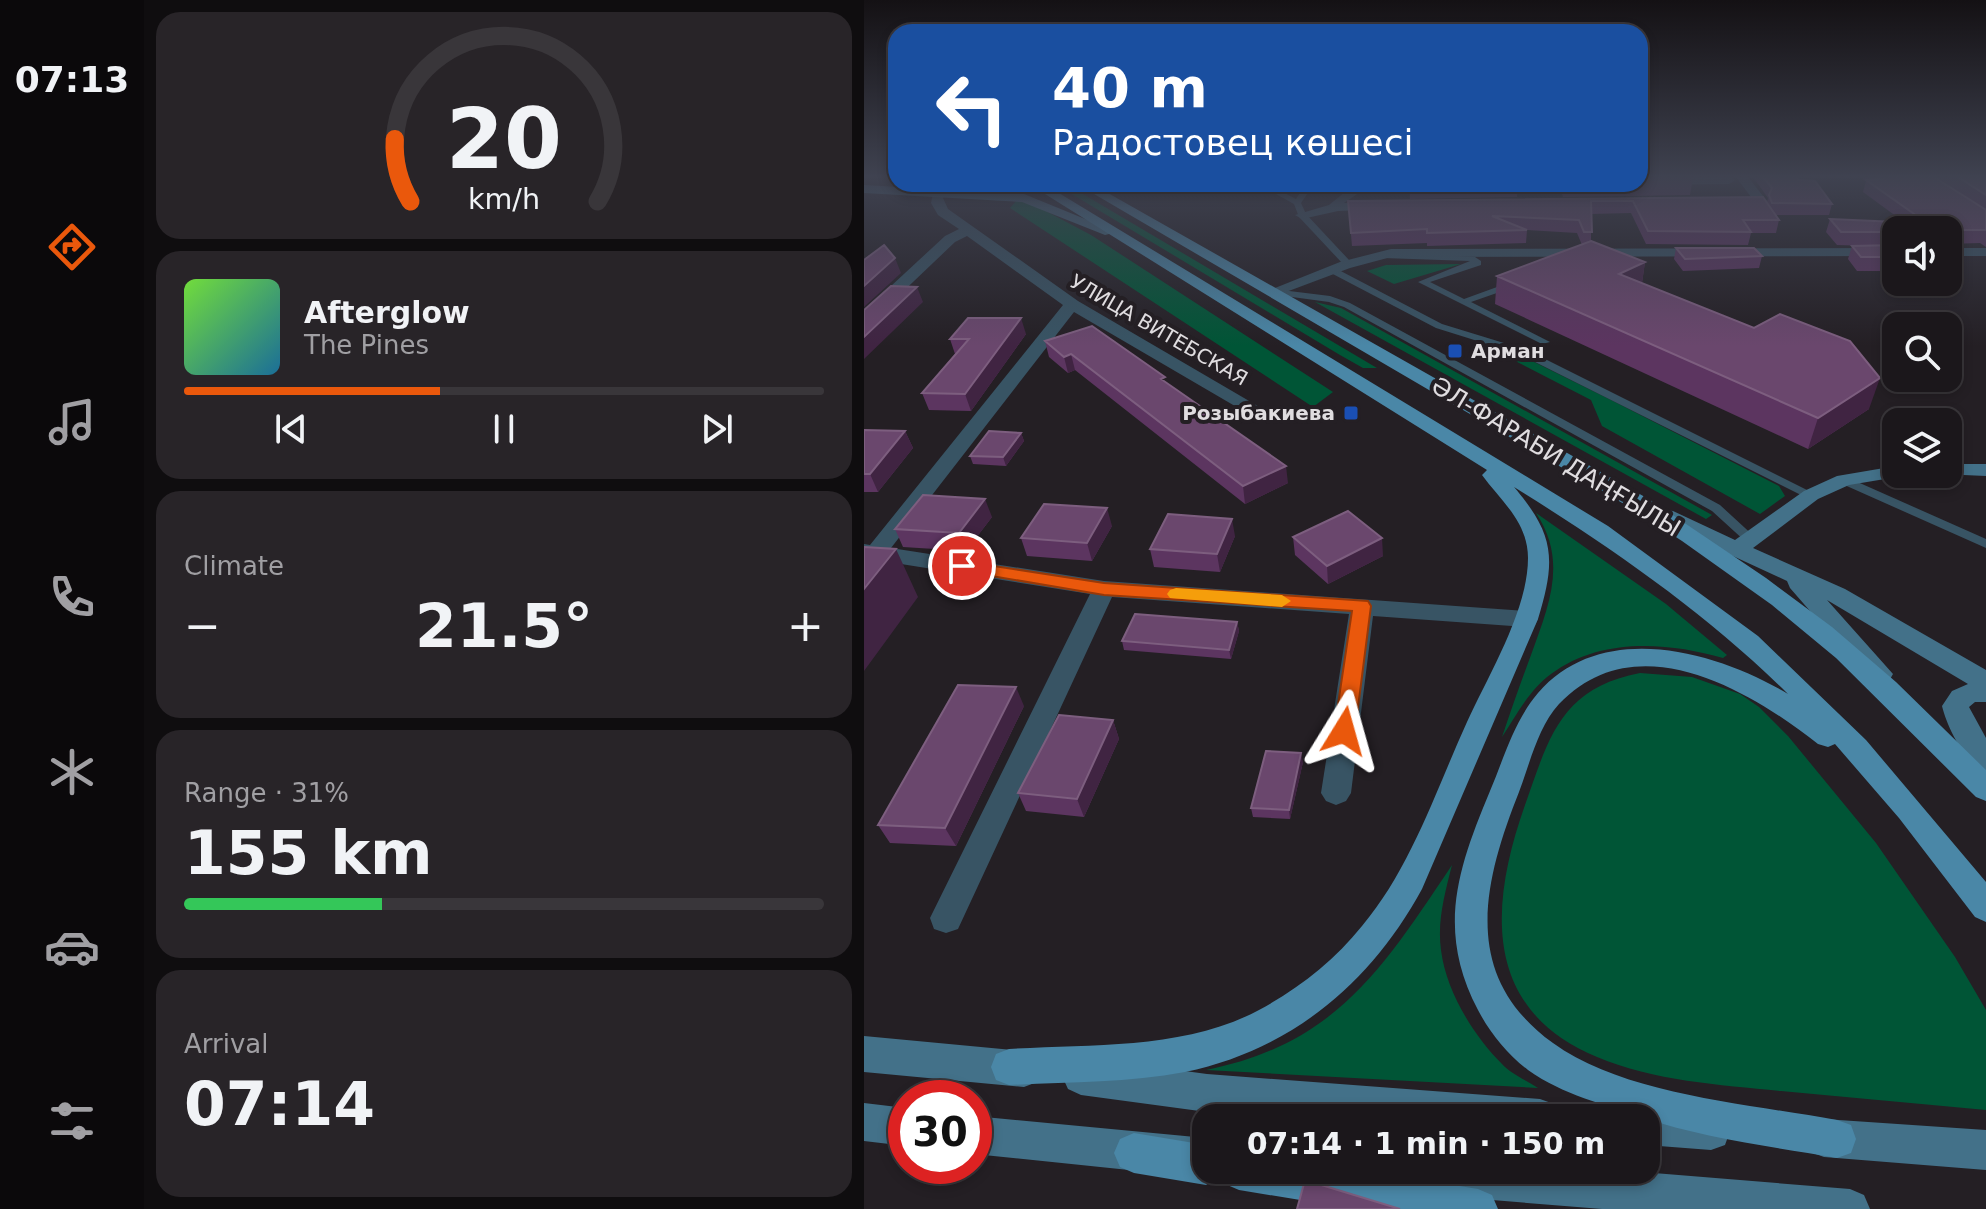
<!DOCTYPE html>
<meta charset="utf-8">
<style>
:root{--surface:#1b171b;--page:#282428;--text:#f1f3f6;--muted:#a09fa3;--line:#39363a;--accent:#ea580c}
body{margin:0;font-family:"DejaVu Sans",sans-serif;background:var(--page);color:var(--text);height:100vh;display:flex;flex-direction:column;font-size:30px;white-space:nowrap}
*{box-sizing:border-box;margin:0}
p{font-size:26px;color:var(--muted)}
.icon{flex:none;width:44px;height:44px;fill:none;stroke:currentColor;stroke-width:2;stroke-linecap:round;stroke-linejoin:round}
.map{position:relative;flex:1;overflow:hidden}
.panel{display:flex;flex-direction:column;gap:12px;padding:12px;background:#0f0d0f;width:720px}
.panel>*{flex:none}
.banner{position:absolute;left:24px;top:24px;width:760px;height:168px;border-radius:24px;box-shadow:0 4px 12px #0003,0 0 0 2px var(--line);background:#1a4fa0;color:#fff;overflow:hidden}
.buttons{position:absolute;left:1018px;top:216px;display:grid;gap:16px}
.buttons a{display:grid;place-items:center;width:80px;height:80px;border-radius:16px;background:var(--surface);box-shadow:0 4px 12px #0003,0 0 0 2px var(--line);font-size:40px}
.speed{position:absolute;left:24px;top:1080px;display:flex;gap:16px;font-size:40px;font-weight:700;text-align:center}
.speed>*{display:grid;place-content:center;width:104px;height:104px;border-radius:50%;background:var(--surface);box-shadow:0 4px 12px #0003,0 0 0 2px var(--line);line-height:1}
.speed .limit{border:12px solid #d22;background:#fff;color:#111}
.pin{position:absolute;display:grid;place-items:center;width:68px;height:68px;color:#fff;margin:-34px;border:4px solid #fff;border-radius:50%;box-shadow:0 2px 8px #0007}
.me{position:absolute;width:88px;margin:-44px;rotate:8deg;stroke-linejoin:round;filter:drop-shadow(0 0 6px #0008)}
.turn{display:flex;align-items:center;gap:28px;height:168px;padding:0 32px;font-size:36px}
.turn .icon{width:104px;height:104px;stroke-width:2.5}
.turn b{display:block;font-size:56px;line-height:68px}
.big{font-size:60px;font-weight:700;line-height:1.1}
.panel .tile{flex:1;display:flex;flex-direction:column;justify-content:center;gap:12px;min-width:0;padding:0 28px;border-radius:24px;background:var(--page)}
.panel .dial{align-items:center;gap:0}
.dial svg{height:208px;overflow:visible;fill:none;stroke:var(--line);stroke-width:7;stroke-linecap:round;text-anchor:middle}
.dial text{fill:var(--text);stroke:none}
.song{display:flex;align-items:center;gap:24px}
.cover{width:96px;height:96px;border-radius:12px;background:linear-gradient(135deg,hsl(100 70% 55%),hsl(200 70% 35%))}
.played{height:8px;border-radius:4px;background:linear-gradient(90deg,var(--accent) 40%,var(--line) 40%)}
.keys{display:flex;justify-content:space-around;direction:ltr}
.heat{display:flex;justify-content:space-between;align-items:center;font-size:44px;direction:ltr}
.charge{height:12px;border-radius:6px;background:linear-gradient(90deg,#34c759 31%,var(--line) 0)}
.trip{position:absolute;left:328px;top:1104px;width:468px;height:80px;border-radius:24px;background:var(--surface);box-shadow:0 4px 12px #0003,0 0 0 2px var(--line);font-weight:700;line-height:80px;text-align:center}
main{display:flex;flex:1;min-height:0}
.tab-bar{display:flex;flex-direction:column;width:144px;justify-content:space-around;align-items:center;background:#0b090b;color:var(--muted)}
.tab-bar .icon{width:56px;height:56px}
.tab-bar .selected{color:var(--accent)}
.tab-bar b{font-size:36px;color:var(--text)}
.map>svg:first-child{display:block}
.green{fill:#005536}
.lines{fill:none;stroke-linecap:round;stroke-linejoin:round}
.lane{fill:#385464;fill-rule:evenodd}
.street{fill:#385464;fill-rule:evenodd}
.secondary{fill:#437189;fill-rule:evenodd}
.primary{fill:#4a87a7;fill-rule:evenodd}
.wall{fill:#5c3560}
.shaded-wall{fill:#402442}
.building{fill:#6a476d;stroke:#7d5e7f;stroke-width:2}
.route{fill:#ea580c;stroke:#983908;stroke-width:2}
.slow{fill:#f59e0b}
.transit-dot{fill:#1a4fb4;stroke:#241f24;stroke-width:3}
.labels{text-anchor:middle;stroke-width:8;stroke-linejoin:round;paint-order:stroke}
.far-street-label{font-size:20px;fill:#e0dde0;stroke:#241f24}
.far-poi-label{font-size:20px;font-weight:bold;fill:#e0dde0;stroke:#241f24;text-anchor:start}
.street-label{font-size:24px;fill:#e0dde0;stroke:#241f24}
</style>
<main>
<nav class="tab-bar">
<b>07:13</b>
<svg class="icon selected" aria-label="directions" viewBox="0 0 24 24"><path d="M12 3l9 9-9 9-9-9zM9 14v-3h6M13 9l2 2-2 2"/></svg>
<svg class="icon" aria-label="music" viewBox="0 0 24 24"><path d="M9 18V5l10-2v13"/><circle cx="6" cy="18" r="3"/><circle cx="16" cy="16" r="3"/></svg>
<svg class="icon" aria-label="phone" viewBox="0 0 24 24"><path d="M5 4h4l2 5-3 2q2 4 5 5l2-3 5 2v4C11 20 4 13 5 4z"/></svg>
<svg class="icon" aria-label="climate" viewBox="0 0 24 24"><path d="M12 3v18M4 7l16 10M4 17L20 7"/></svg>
<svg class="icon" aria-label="car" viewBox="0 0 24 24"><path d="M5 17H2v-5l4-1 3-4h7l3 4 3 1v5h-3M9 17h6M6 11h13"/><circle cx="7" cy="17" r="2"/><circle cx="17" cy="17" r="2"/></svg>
<svg class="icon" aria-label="filters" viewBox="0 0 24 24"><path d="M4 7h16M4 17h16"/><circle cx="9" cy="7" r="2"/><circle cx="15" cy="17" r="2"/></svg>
</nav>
<section class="panel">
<div class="tile dial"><svg viewBox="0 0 100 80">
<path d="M14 69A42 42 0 1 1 86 69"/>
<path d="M14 69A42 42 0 0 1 8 45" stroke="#ea580c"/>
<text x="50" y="56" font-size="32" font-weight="700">20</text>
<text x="50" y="72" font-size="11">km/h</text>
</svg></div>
<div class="tile">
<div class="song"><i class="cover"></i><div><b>Afterglow</b><p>The Pines</p></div></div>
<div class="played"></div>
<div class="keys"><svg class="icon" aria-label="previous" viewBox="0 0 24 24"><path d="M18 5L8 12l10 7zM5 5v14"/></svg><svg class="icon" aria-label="pause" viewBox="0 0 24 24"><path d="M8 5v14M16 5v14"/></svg><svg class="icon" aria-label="next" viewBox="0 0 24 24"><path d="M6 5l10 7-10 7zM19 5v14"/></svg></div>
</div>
<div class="tile"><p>Climate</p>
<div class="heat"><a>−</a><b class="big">21.5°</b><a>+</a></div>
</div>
<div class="tile"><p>Range · 31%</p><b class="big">155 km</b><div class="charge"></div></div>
<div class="tile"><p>Arrival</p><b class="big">07:14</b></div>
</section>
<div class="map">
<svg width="1122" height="1209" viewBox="0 0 1122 1209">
<rect width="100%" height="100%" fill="#241f24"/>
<path class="green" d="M191,184H202L513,368H499L476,355Z
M153,200L176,208L227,235L469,392L449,407L146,208Z
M597,264L530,284L503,271L522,265Z
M451,302L477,308L848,515L842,519Z
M635,348L654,354L747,400L915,486L921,496L896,514L738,426L727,400L630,350Z
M672,513L802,604L863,655L859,658C804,642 736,637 687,674C665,690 652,716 638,737C647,710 657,682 667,655C685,605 704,561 672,513Z
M776,673L828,677L876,694L895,707L924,736L1012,843L1091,957L1122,1010V1110C1054,1104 985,1097 917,1091C856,1085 790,1081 733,1057C617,1009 626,904 661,805C685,737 697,688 776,673Z
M588,865C581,893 573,921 577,950C582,991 609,1035 638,1064C647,1074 662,1080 674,1088L342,1070C472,1044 519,968 588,865Z"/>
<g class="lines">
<path class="lane" d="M394,184H403L432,199L442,184H450L437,203L442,214L485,260V264H479L435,217L430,204Z
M522,253L611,257L617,261V265L566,282L600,299L644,283H650V287L607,302L686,342L678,344L554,282L606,261L519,258V254Z
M465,268H471L578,324L663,350L953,495L951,498H943L655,354L572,328L465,272Z
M409,289L466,296L486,303L856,505L893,539L892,542H882L848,511L480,307L465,302L406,294V290Z
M980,476L1122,539V548L976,483L974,480L976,477Z"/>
<path class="street" d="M25,177H32V182Z
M776,177H866L871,180L865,184L776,185L773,184H776Z
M872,177H884L903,201L902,204H865V198L887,197Z
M491,184H530L524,188L499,190L480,203L517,202L523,206L522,209L474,211L438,219L431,215L465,205Z
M78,188L84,192L79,198L84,209L214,301L404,412L402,416H388L210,312L27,548L240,581L662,611L671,613L674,619L671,625L662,627L509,616L487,793L482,801L472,805L462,801L457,793L485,614L248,597L94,929L82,933L70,929L66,918L226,594L18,561L12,568L0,569V544L6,545L199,305L103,236L91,242L6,323L0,325V311L81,236L95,229L74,215L67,203L69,194Z
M1032,248V256L527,257L486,268L414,295L409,297L401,292L476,262L527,249Z
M1084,248H1122V256H1084Z"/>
<path class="secondary" d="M0,185L160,194L253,232L241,235L158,202L0,193Z
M1084,464H1122V476L1077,474H1084Z
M1032,466V474H1041L1039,476L985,485L954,499L889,548L981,589L1122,670V702H1111L1105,707L1122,738V771C1101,764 1083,727 1078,706L1088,691L1104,684L963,600L1029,674L1025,681L1016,683L1007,681L926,588L923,581L793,521L790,516L801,510L809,511L871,540L940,491L973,476Z
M0,1036L160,1051L173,1056L178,1069L173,1082L160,1087L0,1072Z
M217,1057L343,1074L676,1099L690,1104L695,1118H425L343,1112L217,1095L204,1089L198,1076L204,1063Z
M0,1103L42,1108V1146L0,1141Z
M782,1107L847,1112L861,1117L866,1131L861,1145L847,1150L782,1145V1118H766L768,1112Z
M110,1116L342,1138V1170H357L342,1178L110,1154Z
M960,1119L1122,1130V1170L960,1157L946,1152L941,1138L946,1124Z
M485,1170H753L986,1189L1000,1195L1006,1209H738L505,1190L491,1184Z"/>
<path class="primary" d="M165,184H180L744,526L894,636L1002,740L1122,882V922L1111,917L1035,818L971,744L964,747L954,744C884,689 772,623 695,704C674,727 666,763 655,792C619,883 596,976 689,1043C760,1095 887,1104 973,1120L987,1125L992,1139L987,1153L973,1158C909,1147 839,1138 780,1118C740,1104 699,1095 664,1070C643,1054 626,1033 614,1010C572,930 594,868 626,791C640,758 650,721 674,693C738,619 852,651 924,694C842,613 748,548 650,487C691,535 692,560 674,619L558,889C507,983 427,1050 321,1072C263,1083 203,1082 145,1085L132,1080L127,1067L132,1054L145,1049C227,1044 320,1050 395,1010C434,989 470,961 498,926C547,868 572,790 603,722C625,674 664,610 664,558C664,522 637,501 618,475L623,470Z
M213,184H228L788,501L902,578L968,627L1032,682L1122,770V801L1112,797L972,658L908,605L818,541L772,511Z
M270,1133L342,1145V1170H498L614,1189L628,1195L634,1209H491L375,1190L361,1184L357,1175L342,1185L270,1173L256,1167L250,1153L256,1139Z"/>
</g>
<path class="wall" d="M776,177H829L826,195L699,197L695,185V184H776Z
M889,177H932L935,180L968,204L965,215H912L915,220L912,233H887L884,245L782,244L767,213L727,214V241L781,262L778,283L1005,409L944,449L631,304L633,276L718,245L713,233L663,230L662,243L563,246V243L488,246L484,201L899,197L903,202L904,198Z
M997,177H1070L1115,205L1072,177H1122V247L1116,243L1084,244V230H1032V271H993L984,259L988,246H1006L973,245L962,232L966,219L1040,222L999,192L1002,181Z
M545,184H654L653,197L546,199Z
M812,248L898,256L895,268L819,271L810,259Z
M1084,251L1091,257L1085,271H1084Z
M162,334L107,411L65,410L58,393L91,354L86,339Z
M181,341L302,382L424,483L381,504L211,370L204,373L185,357Z
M0,430L41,431L49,448L14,492H0Z
M157,433L160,441L142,466L109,464L106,456Z
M128,517L102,551L39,547L31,529Z
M248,526L228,561L163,556L157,538Z
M371,536L356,572L290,567L286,549Z
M429,537L519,556L464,584L431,555Z
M373,622L375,631L367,659L260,650L258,641Z
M160,706L92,846L26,843L14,825Z
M249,720L255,739L220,817L162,811L154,793Z
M439,762L426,819L389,817L387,808Z"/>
<path class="shaded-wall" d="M31,258L37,273L0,307V286Z
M781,262L777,290L755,274Z
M53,287L59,302L0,359V337Z
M157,318L162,334L107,411L101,394Z
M207,354L211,370L204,373L200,357Z
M1016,378L1005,409L944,449L954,418Z
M41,431L49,448L14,492L6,474Z
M157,433L160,441L142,466L139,457Z
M422,466L424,483L381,504L379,486Z
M121,499L128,517L102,551L95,533Z
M243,508L248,526L228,561L223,543Z
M368,519L371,536L356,572L353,554Z
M518,538L519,556L464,584L463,566Z
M32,549L54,597L0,671V589Z
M373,622L375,631L367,659L365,650Z
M152,687L160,706L92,846L81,828Z
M249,720L255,739L220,817L213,799Z
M437,753L439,762L426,819L425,810Z"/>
<path class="building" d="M899,177H932L935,180L951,181L968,204L908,203L905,195L908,188Z
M1015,177H1070L1122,210V230H1073L1002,180L1018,179Z
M1094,177H1122V195Z
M899,197L915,220H879L887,232L784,231L769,201H727L728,232H720L715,220L628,216L663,230L563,233V229L487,233L484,201Z
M966,219L1056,223L1064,230H1032V232H977Z
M727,241L781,262L755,274L890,328L916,314L986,341L1016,378L954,418L633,276Z
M20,245L31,258L0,286V260Z
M1032,245V257H997L988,246Z
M812,248H890L898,256L821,259Z
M1084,251L1091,257H1084Z
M27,286L53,287L0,337V310Z
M104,318H157L101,394L58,393L105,339H86Z
M228,326L301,377L297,379L422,466L379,486L207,354L200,357L181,341Z
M0,430L41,431L6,474H0Z
M125,431L157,433L139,457L106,456Z
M59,495L121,499L95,533L31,529Z
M180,504L243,508L223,543L157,538Z
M484,511L518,538L463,566L429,537Z
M304,514L368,519L353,554L286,549Z
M0,547L32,549L0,589Z
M271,614L373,622L365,650L258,641Z
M94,685L152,687L81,828L14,825Z
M195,715L249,720L213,799L154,793Z
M402,751L437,753L425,810L387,808Z
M441,1180L536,1209H433Z"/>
<linearGradient id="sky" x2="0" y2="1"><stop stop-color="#141114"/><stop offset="0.51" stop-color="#3f4250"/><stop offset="1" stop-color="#3f4250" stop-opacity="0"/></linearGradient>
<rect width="1122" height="346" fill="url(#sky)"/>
<path class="route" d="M98,561L240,583L504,601L507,606L491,731L488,736H473L470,731L488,611L240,595L92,570L90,566L92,562Z"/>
<path class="slow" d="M312,588L418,595L427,601L418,607L306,598L303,594L306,590Z"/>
<g class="transit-dot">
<rect x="583" y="343" width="16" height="16" rx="4"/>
<rect x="479" y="405" width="16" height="16" rx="4"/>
</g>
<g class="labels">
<g class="far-street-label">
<text transform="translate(295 330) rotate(30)" y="7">УЛИЦА ВИТЕБСКАЯ</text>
</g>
<g class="far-poi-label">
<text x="607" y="358">Арман</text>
<text x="471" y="420" text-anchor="end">Розыбакиева</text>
</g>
<g class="street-label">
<text transform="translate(692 457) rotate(31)" y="8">ӘЛ-ФАРАБИ ДАҢҒЫЛЫ</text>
</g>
</g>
</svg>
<div class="buttons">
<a><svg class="icon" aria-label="sound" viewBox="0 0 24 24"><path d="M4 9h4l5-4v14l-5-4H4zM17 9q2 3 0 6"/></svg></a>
<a><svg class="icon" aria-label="search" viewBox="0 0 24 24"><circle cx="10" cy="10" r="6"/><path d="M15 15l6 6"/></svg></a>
<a><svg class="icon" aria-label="layers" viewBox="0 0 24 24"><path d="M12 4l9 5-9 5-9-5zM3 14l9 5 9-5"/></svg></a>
</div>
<div class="speed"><div class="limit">30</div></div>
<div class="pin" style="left:98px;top:566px;background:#d93025"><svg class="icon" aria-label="arrive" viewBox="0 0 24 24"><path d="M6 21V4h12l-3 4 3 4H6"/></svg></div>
<svg class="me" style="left:480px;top:731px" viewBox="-20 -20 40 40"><path d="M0-17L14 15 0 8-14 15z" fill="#ea580c" stroke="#fff" stroke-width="4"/></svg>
<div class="trip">07:14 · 1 min · 150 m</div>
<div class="banner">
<div class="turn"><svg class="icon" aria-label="left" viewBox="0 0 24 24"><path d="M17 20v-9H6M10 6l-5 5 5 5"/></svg><div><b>40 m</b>Радостовец көшесі</div></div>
</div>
</div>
</main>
